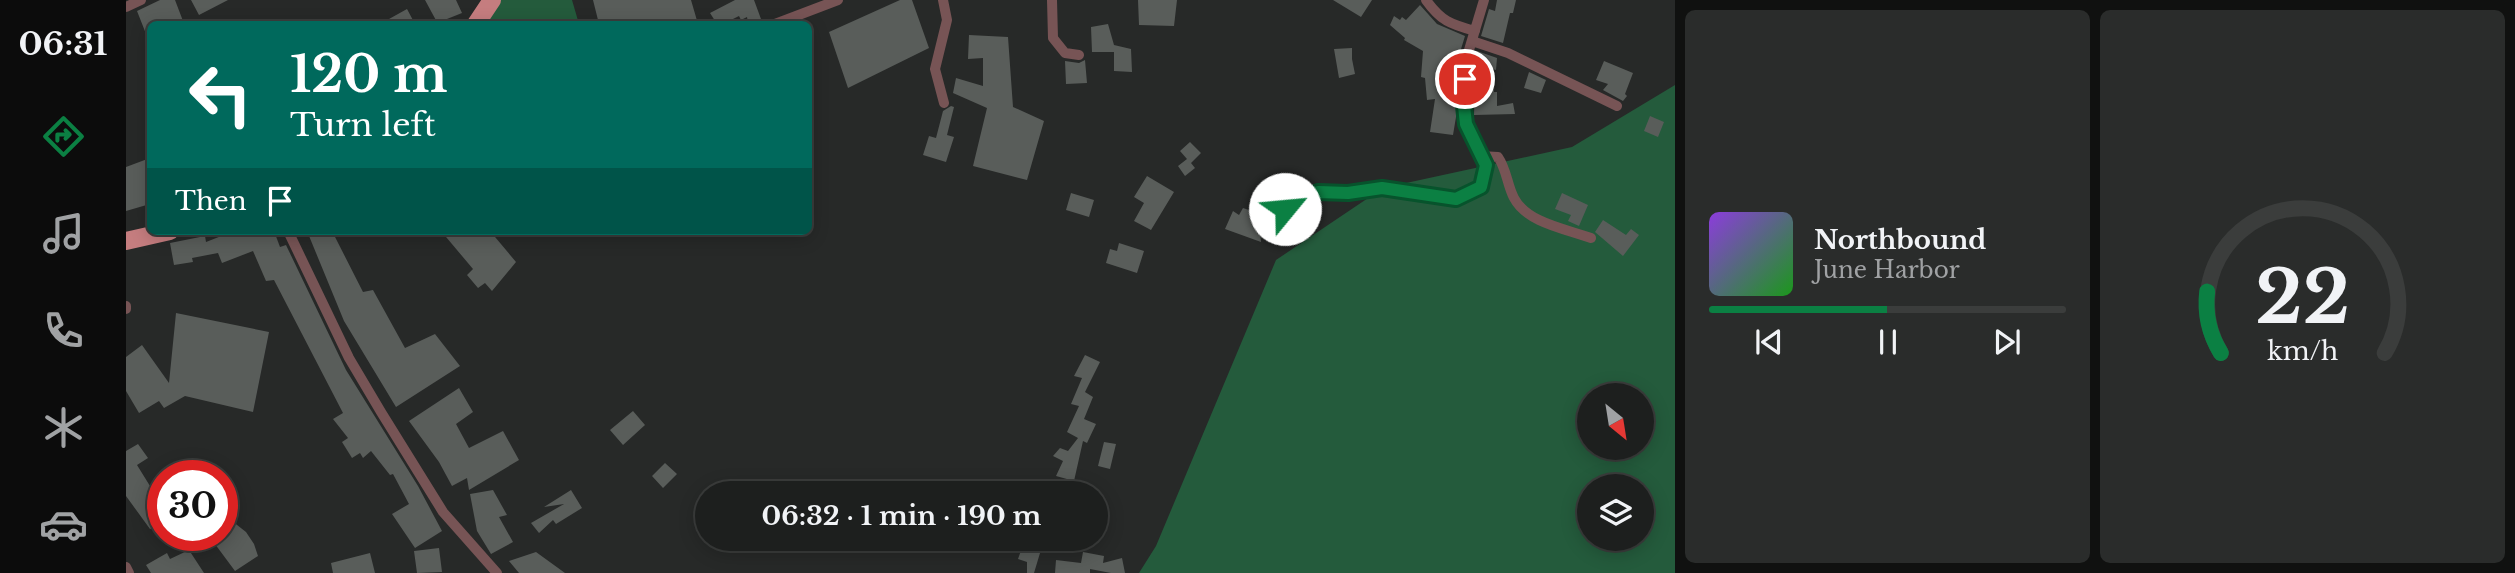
<!DOCTYPE html>
<meta charset="utf-8">
<style>
:root{--surface:#1d1f1e;--page:#2a2c2b;--text:#f1f3f6;--muted:#a0a2a4;--line:#3b3d3c;--accent:#0b8043}
body{margin:0;font-family:"Libre Baskerville",serif;background:var(--page);color:var(--text);height:100vh;display:flex;flex-direction:column;font-size:26px;white-space:nowrap}
*{box-sizing:border-box;margin:0}
p{font-size:23px;color:var(--muted)}
.icon{flex:none;width:38px;height:38px;fill:none;stroke:currentColor;stroke-width:2;stroke-linecap:round;stroke-linejoin:round}
.map{position:relative;flex:1;overflow:hidden}
.details{display:flex;flex-direction:column;gap:10px;padding:10px;background:#101110;width:840px}
.details>*{flex:none}
.guide{position:absolute;left:21px;top:21px;width:665px;height:214px;border-radius:10px;box-shadow:0 4px 18px #0003,0 0 0 2px var(--line);background:#00695c;color:#fff;overflow:hidden}
.needle{width:46px;rotate:150deg}
.fabs{position:absolute;left:1451px;top:383px;display:grid;gap:14px}
.fabs a{display:grid;place-items:center;width:77px;height:77px;border-radius:50%;background:var(--surface);box-shadow:0 4px 18px #0003,0 0 0 2px var(--line);font-size:35px}
.speed{position:absolute;left:21px;top:460px;display:flex;gap:14px;font-size:35px;font-weight:700;text-align:center}
.speed>*{display:grid;place-content:center;width:91px;height:91px;border-radius:50%;background:var(--surface);box-shadow:0 4px 18px #0003,0 0 0 2px var(--line);line-height:1}
.speed .limit{border:10px solid #d22;background:#fff;color:#111}
.pin{position:absolute;display:grid;place-items:center;width:60px;height:60px;color:#fff;margin:-30px;border:4px solid #fff;border-radius:50%;box-shadow:0 2px 7px #0007}
.me{position:absolute;width:77px;margin:-38px;rotate:62deg;stroke-linejoin:round;filter:drop-shadow(0 0 5px #0008)}
.turn{display:flex;align-items:center;gap:24px;height:147px;padding:0 28px;font-size:32px}
.turn .icon{width:91px;height:91px;stroke-width:2.5}
.turn b{display:block;font-size:49px;line-height:60px}
.then{display:flex;align-items:center;height:66px;padding:0 28px;background:#0003;gap:14px;font-size:26px}
.details .tile{flex:1;display:flex;flex-direction:column;justify-content:center;gap:10px;min-width:0;padding:0 24px;border-radius:10px;background:var(--page)}
.details .dial{align-items:center;gap:0}
.dial svg{height:182px;overflow:visible;fill:none;stroke:var(--line);stroke-width:7;stroke-linecap:round;text-anchor:middle}
.dial text{fill:var(--text);stroke:none}
.song{display:flex;align-items:center;gap:21px}
.cover{width:84px;height:84px;border-radius:10px;background:linear-gradient(135deg,hsl(270 70% 55%),hsl(120 70% 35%))}
.played{height:7px;border-radius:4px;background:linear-gradient(90deg,var(--accent) 50%,var(--line) 50%)}
.keys{display:flex;justify-content:space-around;direction:ltr}
.details .tiles{flex:1;display:grid;gap:10px;grid-template-columns:repeat(2,1fr)}
.trip{position:absolute;left:569px;top:481px;width:413px;height:70px;border-radius:35px;background:var(--surface);box-shadow:0 4px 18px #0003,0 0 0 2px var(--line);font-weight:800;line-height:70px;text-align:center}
main{display:flex;flex:1;min-height:0}
.dock{display:flex;flex-direction:column;width:126px;justify-content:space-around;align-items:center;background:#0c0c0c;color:var(--muted)}
.dock .icon{width:49px;height:49px}
.dock .current{color:var(--accent)}
.dock b{font-size:32px;color:var(--text)}
.map>svg:first-child{display:block}
.green{fill:#245b3c;fill-rule:evenodd}
.building{fill:#595d5a}
.lines{fill:none;stroke-linecap:round;stroke-linejoin:round}
.minor{stroke:#775455;stroke-width:10}
.primary{stroke:#c57d7f;stroke-width:18}
.route-casing{stroke:#07532c;stroke-width:18}
.route{stroke:#0b8043;stroke-width:12}
</style>
<main>
<nav class="dock">
<b>06:31</b>
<svg class="icon current" aria-label="directions" viewBox="0 0 24 24"><path d="M12 3l9 9-9 9-9-9zM9 14v-3h6M13 9l2 2-2 2"/></svg>
<svg class="icon" aria-label="music" viewBox="0 0 24 24"><path d="M9 18V5l10-2v13"/><circle cx="6" cy="18" r="3"/><circle cx="16" cy="16" r="3"/></svg>
<svg class="icon" aria-label="phone" viewBox="0 0 24 24"><path d="M5 4h4l2 5-3 2q2 4 5 5l2-3 5 2v4C11 20 4 13 5 4z"/></svg>
<svg class="icon" aria-label="climate" viewBox="0 0 24 24"><path d="M12 3v18M4 7l16 10M4 17L20 7"/></svg>
<svg class="icon" aria-label="car" viewBox="0 0 24 24"><path d="M5 17H2v-5l4-1 3-4h7l3 4 3 1v5h-3M9 17h6M6 11h13"/><circle cx="7" cy="17" r="2"/><circle cx="17" cy="17" r="2"/></svg>
</nav>
<div class="map">
<svg width="1549" height="573" viewBox="0 0 1549 573">
<rect width="100%" height="100%" fill="#272928"/>
<path class="green" d="M371,0H446L453,24H356Z
M1549,85V573H1013L1030,546L1150,260L1257,188L1446,147ZM1463,396H1516V448H1463ZM1463,486H1516V539H1463Z"/>
<path class="building" d="M34,0H49L57,21L47,24H24V44L11,11Z
M65,0H102L73,15Z
M299,0H330L336,13L321,19L324,24H312Z
M467,0H565L572,24H473Z
M609,0H628L635,19L622,23L621,17L615,20L613,16L597,24H591L584,13Z
M774,0H786L803,48L722,88L703,32Z
M1012,0H1051L1048,26L1013,25Z
M1207,0H1246L1235,17Z
M1371,0H1390L1387,13H1384L1377,43L1355,36L1363,9L1369,11Z
M1294,5L1311,24L1339,36L1332,59L1320,55L1318,80L1330,79L1331,111L1327,135L1304,132L1309,99L1301,100L1299,78L1295,77L1297,51L1278,40L1279,38L1264,25L1268,16L1274,20L1276,17L1280,20Z
M281,9L289,24H254Z
M982,24L988,45L1005,49L1006,72L988,71V52H966L965,27Z
M843,35L882,37L887,107L918,121L901,180L847,166L861,108L827,93L830,78L857,86V58L842,59Z
M1226,48V59L1229,74L1213,78L1208,49Z
M1351,51L1371,58L1370,70L1350,64Z
M959,60L961,83L940,84L939,61L953,63Z
M1478,61L1507,73L1499,94L1501,96L1497,101L1477,90L1482,84L1470,80Z
M1403,72L1420,80L1415,93L1398,88Z
M1369,75L1368,92H1371V106L1387,103L1389,114L1348,115L1349,77Z
M825,106L828,107L821,135L828,137L820,162L797,155L803,136L810,138L817,111Z
M1524,116L1538,122L1532,137L1518,131Z
M1064,142L1075,153L1065,163L1069,168L1059,176L1052,166L1061,159L1054,151Z
M24,158V204L0,211V167Z
M1021,176L1048,192L1025,230L1008,221L1018,203L1008,197Z
M945,193L968,200L963,217L940,210Z
M1436,193L1462,205L1453,226L1442,221L1445,215L1429,209Z
M1117,208L1141,216L1134,230L1135,242L1099,229L1107,211L1113,215Z
M1477,220L1500,235L1505,229L1513,235L1497,256L1469,232Z
M108,231H148L154,247L160,245L220,370L292,486L316,531L289,548L266,514L283,504L267,474L264,475L245,451L237,458L234,453L226,458L216,442L222,438L207,419L217,413L148,280L140,281L127,251L96,263L92,253L66,258L67,262L48,265L44,243L79,236L80,242Z
M181,231H206L237,292L247,290L279,348L309,334L334,366L270,407L218,321Z
M315,231H364L390,262L366,291L359,283L352,288L341,275L347,269Z
M993,243L1018,251L1011,273L980,263L984,249L991,251Z
M50,313L143,332L127,412L59,396L38,408L33,401L13,413L0,391V357L16,345L43,383Z
M959,355L974,362L959,392L967,397L958,419L970,424L961,443L957,441L948,481L930,476L937,461L927,456L934,448L942,451L952,438L941,432L953,406L945,404L956,378L948,376Z
M333,388L347,412L330,424L343,448L377,431L393,460L343,490L341,478L326,486L313,462L283,421Z
M507,411L519,425L497,445L484,430Z
M978,442L990,444L984,469L972,466Z
M12,444L22,458L11,465L37,507V522L24,529L0,496V451Z
M539,463L551,474L537,488L526,476Z
M367,490L381,515L373,517L387,542L365,554L351,531L344,494Z
M445,490L456,508L430,524L427,520L413,533L405,523L438,504L418,507Z
M106,521L120,532L128,544L132,556L109,571L83,536H96V530Z
M899,539L917,543L908,573H901V562L892,559Z
M313,548L316,572L291,573L288,551Z
M63,550L78,573H25L20,565L41,553L44,559Z
M410,552L439,573H393L383,561Z
M957,552L978,556L977,563L996,558L999,573H985L964,569V573H929L930,560L955,563Z
M244,553L249,573H207L205,563Z"/>
<g class="lines">
<path class="minor" d="M817,0L821,20L809,69L818,103
M926,0L927,38L939,53L953,55
M1300,0C1315,21 1324,24 1349,31
M0,7L15,0
M649,24L712,0
M1346,41L1382,53L1491,106
M1354,156L1372,157C1381,170 1381,185 1388,198C1401,223 1440,229 1465,238
M162,231L223,358L255,412L317,512L371,573
M1142,232L1159,209L1192,192L1222,193L1257,188L1330,199L1355,187L1360,165L1340,124L1337,97L1340,60L1358,0
M0,306V309
M0,567L3,573"/>
<path class="primary" d="M350,24L366,0
M0,241L44,231"/>
</g>
<g class="lines">
<defs>
<path id="route" d="M1159,209L1192,192L1222,193L1256,188L1330,199L1355,187L1360,165L1340,124L1337,97L1339,79"/>
</defs>
<use href="#route" class="route-casing"/>
<use href="#route" class="route"/>
</g>
</svg>
<div class="fabs">
<a><svg class="needle" viewBox="-14 -14 28 28"><path d="M0-13l5 13h-10z" fill="#e53935"/><path d="M0 13l5-13h-10z" fill="#a0a2a4"/></svg></a>
<a><svg class="icon" aria-label="layers" viewBox="0 0 24 24"><path d="M12 4l9 5-9 5-9-5zM3 14l9 5 9-5"/></svg></a>
</div>
<div class="speed"><div class="limit">30</div></div>
<div class="pin" style="left:1339px;top:79px;background:#d93025"><svg class="icon" aria-label="arrive" viewBox="0 0 24 24"><path d="M6 21V4h12l-3 4 3 4H6"/></svg></div>
<svg class="me" style="left:1159px;top:209px" viewBox="-20 -20 40 40"><circle r="19" fill="#fff"/><path d="M0-13L10 11 0 6-10 11z" fill="#0b8043"/></svg>
<div class="trip">06:32 · 1 min · 190 m</div>
<div class="guide">
<div class="turn"><svg class="icon" aria-label="left" viewBox="0 0 24 24"><path d="M17 20v-9H6M10 6l-5 5 5 5"/></svg><div><b>120 m</b>Turn left</div></div>
<div class="then">Then<svg class="icon" aria-label="arrive" viewBox="0 0 24 24"><path d="M6 21V4h12l-3 4 3 4H6"/></svg></div>
</div>
</div>
<section class="details">
<div class="tiles">
<div class="tile">
<div class="song"><i class="cover"></i><div><b>Northbound</b><p>June Harbor</p></div></div>
<div class="played"></div>
<div class="keys"><svg class="icon" aria-label="previous" viewBox="0 0 24 24"><path d="M18 5L8 12l10 7zM5 5v14"/></svg><svg class="icon" aria-label="pause" viewBox="0 0 24 24"><path d="M8 5v14M16 5v14"/></svg><svg class="icon" aria-label="next" viewBox="0 0 24 24"><path d="M6 5l10 7-10 7zM19 5v14"/></svg></div>
</div>
<div class="tile dial"><svg viewBox="0 0 100 80">
<path d="M14 69A42 42 0 1 1 86 69"/>
<path d="M14 69A42 42 0 0 1 8 42" stroke="#0b8043"/>
<text x="50" y="56" font-size="32" font-weight="700">22</text>
<text x="50" y="72" font-size="11">km/h</text>
</svg></div>
</div>
</section>
</main>
